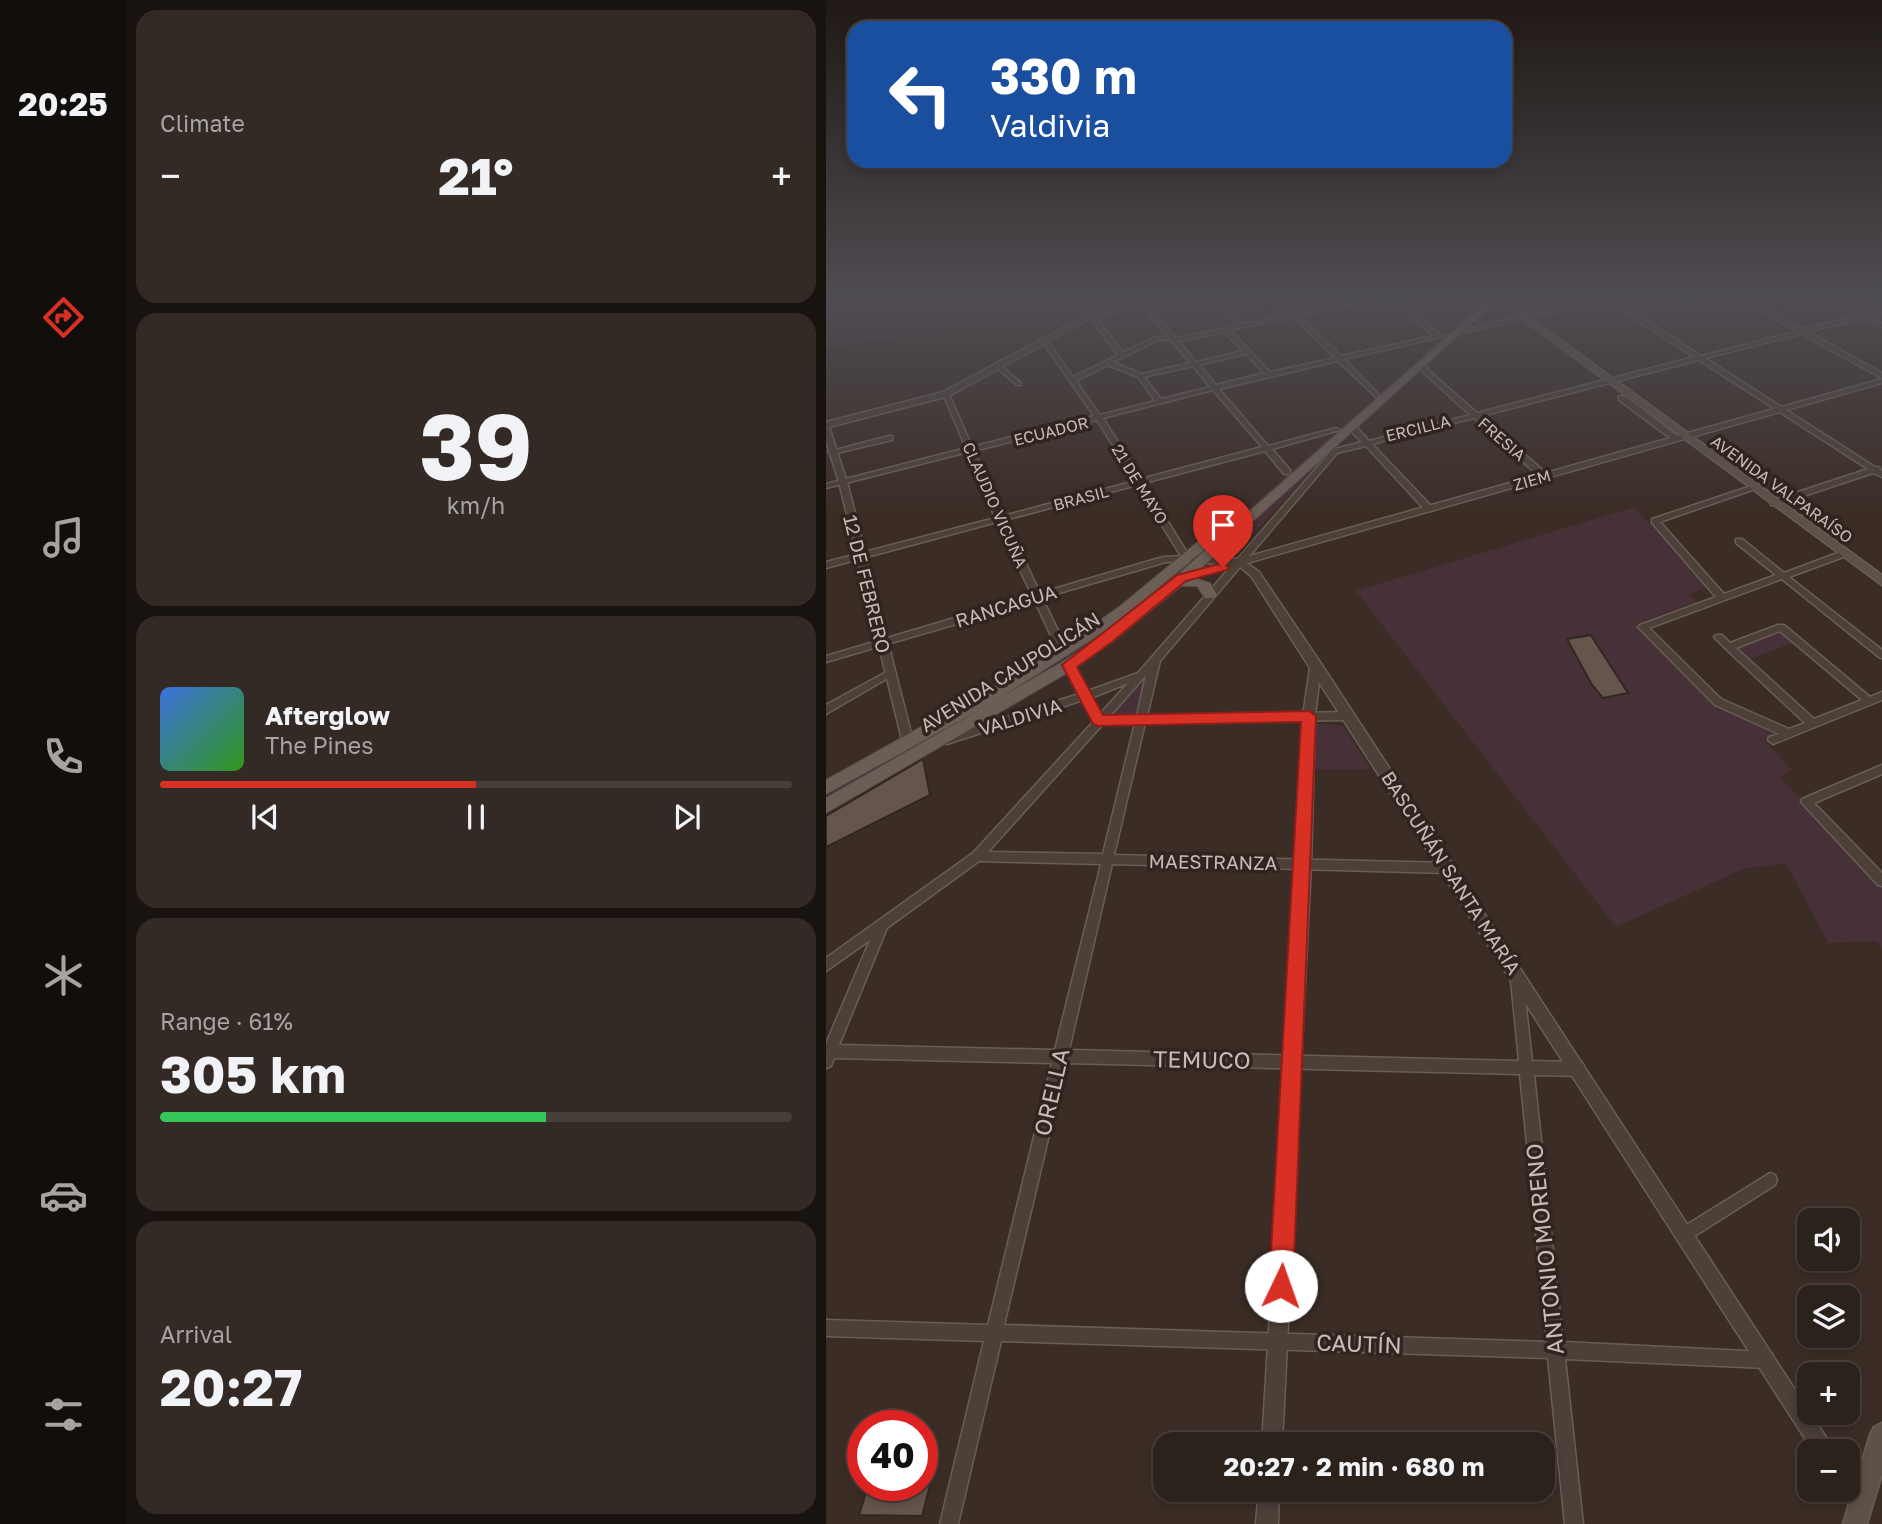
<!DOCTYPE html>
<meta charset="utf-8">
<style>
:root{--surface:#2c221c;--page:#342a25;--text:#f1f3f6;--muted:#a6a4a3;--line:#483f3b;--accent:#d93025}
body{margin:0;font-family:"Golos Text",sans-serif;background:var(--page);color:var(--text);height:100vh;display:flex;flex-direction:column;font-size:26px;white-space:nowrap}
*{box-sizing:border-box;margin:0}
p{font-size:23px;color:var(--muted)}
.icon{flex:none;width:38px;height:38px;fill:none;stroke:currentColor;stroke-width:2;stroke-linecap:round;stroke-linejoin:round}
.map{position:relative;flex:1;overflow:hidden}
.details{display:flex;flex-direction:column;gap:10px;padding:10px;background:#18130f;width:700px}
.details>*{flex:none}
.top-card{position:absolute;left:21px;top:21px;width:665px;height:147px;border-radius:21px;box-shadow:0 4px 10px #0003,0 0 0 2px var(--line);background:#1a4fa0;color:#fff;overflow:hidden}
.controls{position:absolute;left:971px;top:1208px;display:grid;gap:14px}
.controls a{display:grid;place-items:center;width:63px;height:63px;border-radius:14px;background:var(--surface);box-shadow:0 4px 10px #0003,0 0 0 2px var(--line);font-size:35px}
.speed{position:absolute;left:21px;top:1410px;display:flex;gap:14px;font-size:35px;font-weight:700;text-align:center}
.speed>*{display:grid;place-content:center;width:91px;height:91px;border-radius:50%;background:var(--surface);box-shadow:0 4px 10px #0003,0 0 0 2px var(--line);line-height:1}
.speed .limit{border:10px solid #d22;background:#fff;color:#111}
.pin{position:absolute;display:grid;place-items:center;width:60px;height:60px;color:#fff;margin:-72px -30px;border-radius:50% 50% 50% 0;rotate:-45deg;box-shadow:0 0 7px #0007}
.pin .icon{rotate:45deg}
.me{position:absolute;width:77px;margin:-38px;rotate:3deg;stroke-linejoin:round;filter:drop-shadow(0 0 5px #0008)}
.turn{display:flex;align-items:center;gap:24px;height:147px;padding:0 28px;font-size:32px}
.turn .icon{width:91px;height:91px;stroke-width:2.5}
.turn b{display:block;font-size:49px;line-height:60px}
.big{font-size:52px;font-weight:700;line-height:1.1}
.details .card{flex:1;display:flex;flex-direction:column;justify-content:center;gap:10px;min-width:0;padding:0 24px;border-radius:21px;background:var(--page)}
.details .dial{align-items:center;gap:0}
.dial b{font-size:91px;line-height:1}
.song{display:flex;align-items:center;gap:21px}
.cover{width:84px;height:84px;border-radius:10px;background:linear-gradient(135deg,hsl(220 70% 55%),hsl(110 70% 35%))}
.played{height:7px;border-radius:4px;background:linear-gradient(90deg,var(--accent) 50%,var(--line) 50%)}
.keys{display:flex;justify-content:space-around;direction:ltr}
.heat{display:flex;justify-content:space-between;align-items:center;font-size:38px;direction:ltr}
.charge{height:10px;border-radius:5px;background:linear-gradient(90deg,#34c759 61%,var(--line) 0)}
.trip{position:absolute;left:327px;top:1432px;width:402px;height:70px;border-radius:21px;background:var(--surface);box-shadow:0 4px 10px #0003,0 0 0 2px var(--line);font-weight:700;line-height:70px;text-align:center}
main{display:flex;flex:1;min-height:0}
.tab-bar{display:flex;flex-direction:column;width:126px;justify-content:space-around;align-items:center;background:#120e0b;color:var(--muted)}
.tab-bar .icon{width:49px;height:49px}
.tab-bar .on{color:var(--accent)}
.tab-bar b{font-size:32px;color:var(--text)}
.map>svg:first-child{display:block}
.green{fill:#473037}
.building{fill:#65554c;stroke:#322720;stroke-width:2}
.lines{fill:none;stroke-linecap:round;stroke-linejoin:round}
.minor-casing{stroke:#695e57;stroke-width:3}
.tertiary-casing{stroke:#695e57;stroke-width:3}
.secondary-casing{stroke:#695e57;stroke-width:3}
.primary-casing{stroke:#544942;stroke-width:2}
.minor{fill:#4c4039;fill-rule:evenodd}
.tertiary{fill:#4c4039;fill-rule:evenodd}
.secondary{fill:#5e5148;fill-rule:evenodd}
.primary{fill:#6b5e57;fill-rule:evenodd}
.route{fill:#d93025;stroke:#8d1f18;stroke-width:2}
.labels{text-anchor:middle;stroke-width:7;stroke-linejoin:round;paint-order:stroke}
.far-street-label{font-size:16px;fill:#c7bcb5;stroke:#30251e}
.street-label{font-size:19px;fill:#c7bcb5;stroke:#30251e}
.near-street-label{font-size:23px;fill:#c7bcb5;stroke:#30251e}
</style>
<main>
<nav class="tab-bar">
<b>20:25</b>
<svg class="icon on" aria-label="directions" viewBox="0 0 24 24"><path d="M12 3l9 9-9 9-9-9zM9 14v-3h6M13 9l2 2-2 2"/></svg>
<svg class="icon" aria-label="music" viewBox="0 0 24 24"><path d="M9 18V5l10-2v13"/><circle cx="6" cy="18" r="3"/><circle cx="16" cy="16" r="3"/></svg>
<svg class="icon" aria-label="phone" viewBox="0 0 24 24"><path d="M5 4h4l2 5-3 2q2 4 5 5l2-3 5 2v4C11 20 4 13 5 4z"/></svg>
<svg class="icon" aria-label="climate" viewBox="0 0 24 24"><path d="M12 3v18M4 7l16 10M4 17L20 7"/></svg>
<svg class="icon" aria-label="car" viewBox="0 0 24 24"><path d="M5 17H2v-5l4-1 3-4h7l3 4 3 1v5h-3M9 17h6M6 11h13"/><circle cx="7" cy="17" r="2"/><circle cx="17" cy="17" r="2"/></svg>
<svg class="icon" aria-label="filters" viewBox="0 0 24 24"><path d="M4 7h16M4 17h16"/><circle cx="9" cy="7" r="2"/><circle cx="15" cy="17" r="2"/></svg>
</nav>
<section class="details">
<div class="card"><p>Climate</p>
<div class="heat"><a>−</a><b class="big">21°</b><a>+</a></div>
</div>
<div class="card dial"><b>39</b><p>km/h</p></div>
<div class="card">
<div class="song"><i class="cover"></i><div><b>Afterglow</b><p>The Pines</p></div></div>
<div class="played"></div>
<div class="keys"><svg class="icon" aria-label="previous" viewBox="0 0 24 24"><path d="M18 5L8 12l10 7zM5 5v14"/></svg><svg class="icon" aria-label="pause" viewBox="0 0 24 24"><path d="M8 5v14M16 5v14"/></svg><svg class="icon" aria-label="next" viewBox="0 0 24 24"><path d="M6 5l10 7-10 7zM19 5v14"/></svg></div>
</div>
<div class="card"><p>Range · 61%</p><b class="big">305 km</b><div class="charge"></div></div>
<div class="card"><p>Arrival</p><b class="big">20:27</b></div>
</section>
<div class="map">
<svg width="1056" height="1524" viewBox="0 0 1056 1524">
<rect width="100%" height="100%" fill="#3b2d26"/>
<path class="green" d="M0,297H245L217,314L0,349Z
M657,303L659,304L351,578L279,637L236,665L0,800V794L221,668L295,620Z
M503,454L406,556L390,554L416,533L496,456Z
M808,507L882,587L863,594L870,602L810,624L893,711L897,710L951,735L939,741L966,770L954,777L1056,883V950L1051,941L1002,943L960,863L917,869L790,927L530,591Z
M955,631L968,642L922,660L909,648Z
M319,676H321L312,715H284Z
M488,723L517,726L544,769L487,770Z"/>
<path class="building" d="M765,635L768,640L802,693L777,698L766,685L741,639Z
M97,759L104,795L0,847V816Z
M96,1447H114L96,1516L33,1515L42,1486H96Z"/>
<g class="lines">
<defs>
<path id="minor" d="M386,297H392L418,324L465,314L448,297H455L470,313L543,297H555L473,316L515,356L608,336L562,297H569L614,335L619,336L518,359L552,394V396L550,397L512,361L393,389L442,446L510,428L514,430L446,449L464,470V474H458L439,451L318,483L365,559L361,562H340L216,598L243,653L241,655L238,656L233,653L209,601L0,662V656L206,595L171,522L0,568V562L169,518L142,452L0,488V484L140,448L117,394L118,393L123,394L146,447L268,416L216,341L217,340H221L247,377L292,355L263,316V314H267L297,352L329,337H342L315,305V303L317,302L349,337H355L413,325ZM468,317L509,358L444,372L404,330ZM398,332L417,351L370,362L352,341ZM332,340H345L364,363L315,374L287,362ZM420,354L438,373L390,385L373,365ZM282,365L312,377L329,401L274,415L250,381ZM367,366L384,387L335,399L318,377ZM387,390L436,447L315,479L277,418ZM271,420L309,481L177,516L148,451ZM311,485L355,556L337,557L214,593L179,520Z
M776,297H783L806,312L868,297H879L810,314L875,356L971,331L911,297H919L977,329L1056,309V313L1043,316L1056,323V327L1037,318L982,332L1056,373V378L975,334L879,358L1049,467H1053L1056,472V477L1047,473L951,505H945V501L1042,469L873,360L655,416L722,475V479H716L648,418L546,444L606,507V511H600L540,446L511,453L334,661L321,716L523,712L528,716L523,720L319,723L288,855L622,863L626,865L628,868L626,871L622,873L286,864L243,1050L693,1061L685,980L687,976L691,974L695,976L697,980L706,1061L752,1062L757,1064L759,1069L757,1074L752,1076L708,1075L737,1342L940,1352L946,1354L948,1360L946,1366L940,1368L739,1359L757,1524H739L722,1358L175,1341L132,1524H114L158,1341L0,1336V1320L162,1325L226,1063L8,1058L5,1066L0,1068V1044L44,940L0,971V958L147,853L268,721L257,700L121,744L116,740L117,737L253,694L238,665L240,663H246L262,691L312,673L502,455L501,451L536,442L523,429V425H529L543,441L644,415L598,373L593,365L594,364H598L603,371L651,413L868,357L779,300L632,334L629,332ZM320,675L311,716H284ZM302,683L274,714L265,698ZM309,723L277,854L162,852L277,724ZM153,861L275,864L229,1050L13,1045L61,928ZM240,1063L694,1074L721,1342L178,1325Z
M170,365H174L195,383V385H191L170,367Z
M63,436H66V440L6,454L2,452Z
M925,486H931L932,488L834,522L898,594L950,575L910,543V539H916L958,573L1014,552H1020V556L963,577L1056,650V658L1053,657L956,579L823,628L895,699L963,729L979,723L900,649L888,637L890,635H896L904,643L952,625H958L1044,697L1056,692V700L947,744L942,740L943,737L953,734L889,705L812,627L814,625L890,597L826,523V519ZM954,631L1036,700L988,719L910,648Z
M64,670L69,673L67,675L0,714V705Z
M1056,765V774L988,803L1056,873V886L1052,885L975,802L976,799Z
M944,1173L949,1175L951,1180L949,1185L864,1239L859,1242L854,1239L851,1234L854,1229Z"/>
<path id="tertiary" d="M335,297H348L267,317L123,396L3,427L21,482L87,741L81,746L77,744L13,482L0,441V422L117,392L263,314Z
M655,297H663V298L660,300Z
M1056,379V383L421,563L433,572L494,662L1009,1451H987L493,682L489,716L485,864L456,1444H436L471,864L477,716L484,668L425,576L412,565L356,581L351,578L352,576L395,564L361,562L356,559L361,556L413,559L844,438L793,400V396H799L851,436Z
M1022,1476L1029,1479L1044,1505L1041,1512L1034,1515L1027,1512L1013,1489H1022Z
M433,1489H453L452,1524H430Z"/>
<path id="secondary" d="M667,297H676L1056,575V585Z
M1056,1423V1474L1041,1524H1017L1044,1435L1048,1427Z"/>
<path id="primary" d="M666,297H675L365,577L384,583L391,595L389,598H379L371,586H355L286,642L248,669L0,813V798L168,702L0,794V780L224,655L293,607L402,517H410V523L284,628L172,699L238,661L276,636L347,579Z"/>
</defs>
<use href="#minor" class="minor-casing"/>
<use href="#tertiary" class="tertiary-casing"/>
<use href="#secondary" class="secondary-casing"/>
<use href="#primary" class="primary-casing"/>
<use href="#minor" class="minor"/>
<use href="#tertiary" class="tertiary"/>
<use href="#secondary" class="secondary"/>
<use href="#primary" class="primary"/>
</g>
<linearGradient id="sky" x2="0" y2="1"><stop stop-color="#201915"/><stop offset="0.58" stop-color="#4f4c52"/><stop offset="1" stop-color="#4f4c52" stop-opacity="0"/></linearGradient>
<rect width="1056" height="511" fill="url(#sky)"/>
<path class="route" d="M397,563L403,567L401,570L360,581L286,642L251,667L277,715L483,711L490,716L467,1286L464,1294L455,1297L447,1294L443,1286L475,722L272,726L267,724L236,665L351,575Z"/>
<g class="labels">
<g class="far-street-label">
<text transform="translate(592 428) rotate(-14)" y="6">ERCILLA</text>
<text transform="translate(225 431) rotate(-14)" y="6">ECUADOR</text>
<text transform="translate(676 439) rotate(41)" y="6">FRESIA</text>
<text transform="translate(706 480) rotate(-16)" y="6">ZIEM</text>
<text transform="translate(314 484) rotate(58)" y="6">21 DE MAYO</text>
<text transform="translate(956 489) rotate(36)" y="6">AVENIDA VALPARAÍSO</text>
<text transform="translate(255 498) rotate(-15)" y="6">BRASIL</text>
<text transform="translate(169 505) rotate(66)" y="6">CLAUDIO VICUÑA</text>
</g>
<g class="street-label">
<text transform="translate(41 584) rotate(76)" y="7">12 DE FEBRERO</text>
<text transform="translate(180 606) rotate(-17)" y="7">RANCAGUA</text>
<text transform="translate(184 672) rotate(-32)" y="7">AVENIDA CAUPOLICÁN</text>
<text transform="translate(194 717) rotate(-17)" y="7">VALDIVIA</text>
<text transform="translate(387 862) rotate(1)" y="7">MAESTRANZA</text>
<text transform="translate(625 873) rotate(57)" y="7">BASCUÑÁN SANTA MARÍA</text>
</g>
<g class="near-street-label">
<text transform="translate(376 1060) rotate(1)" y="8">TEMUCO</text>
<text transform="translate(226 1092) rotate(-77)" y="8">ORELLA</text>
<text transform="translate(719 1249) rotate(-96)" y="8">ANTONIO MORENO</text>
<text transform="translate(533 1344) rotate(2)" y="8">CAUTÍN</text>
</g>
</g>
</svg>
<div class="controls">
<a><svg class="icon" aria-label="sound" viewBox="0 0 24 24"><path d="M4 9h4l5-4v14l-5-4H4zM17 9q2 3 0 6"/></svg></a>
<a><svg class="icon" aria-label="layers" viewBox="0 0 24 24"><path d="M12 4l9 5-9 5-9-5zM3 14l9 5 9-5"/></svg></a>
<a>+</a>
<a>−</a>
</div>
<div class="speed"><div class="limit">40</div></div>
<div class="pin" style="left:397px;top:567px;background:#d93025"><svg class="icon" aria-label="arrive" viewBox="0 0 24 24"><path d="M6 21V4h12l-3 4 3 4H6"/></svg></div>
<svg class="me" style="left:455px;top:1286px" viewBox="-20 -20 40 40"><circle r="19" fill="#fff"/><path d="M0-13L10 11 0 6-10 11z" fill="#d93025"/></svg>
<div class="trip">20:27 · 2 min · 680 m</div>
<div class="top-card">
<div class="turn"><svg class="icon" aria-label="left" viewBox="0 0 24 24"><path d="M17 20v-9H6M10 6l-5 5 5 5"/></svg><div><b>330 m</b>Valdivia</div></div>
</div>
</div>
</main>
